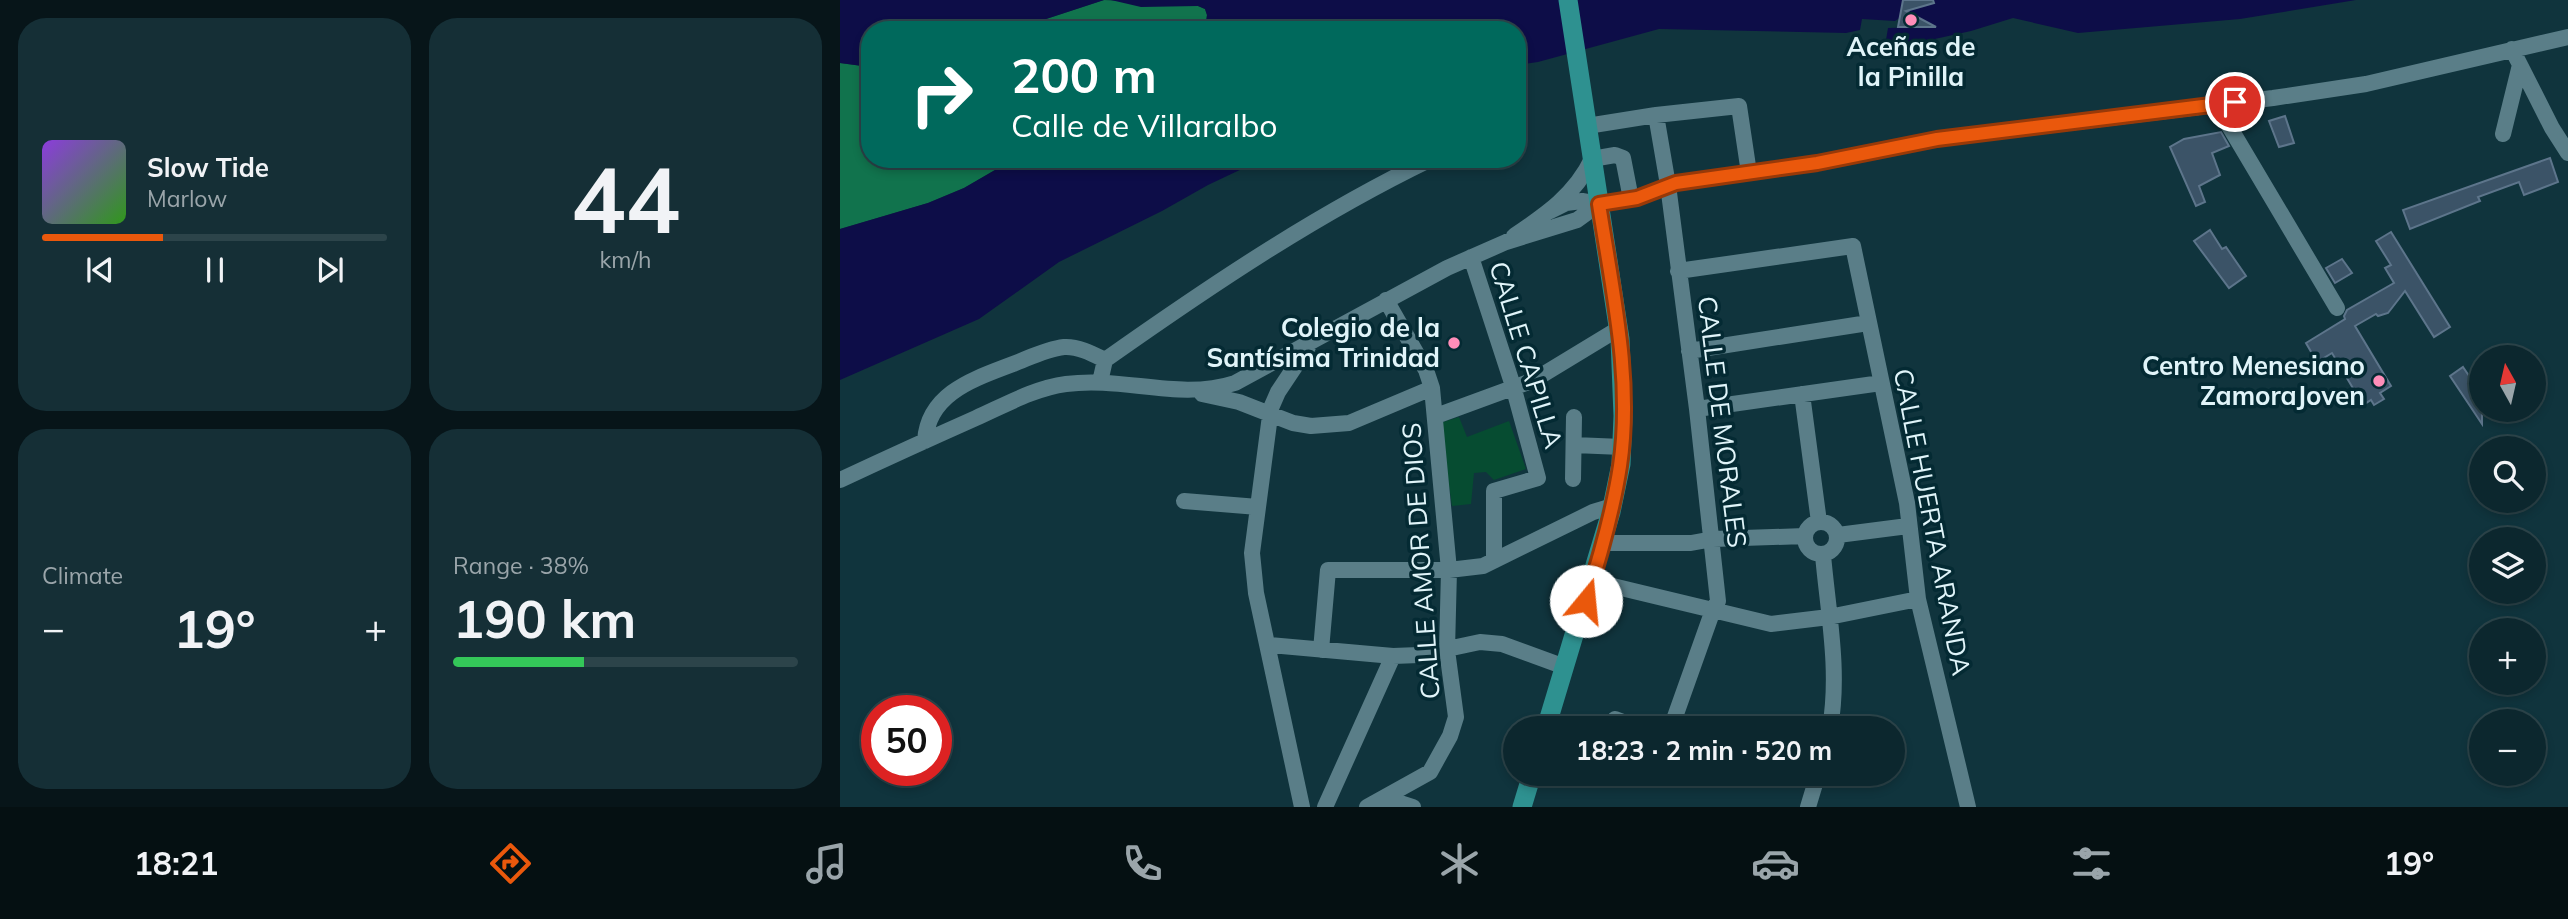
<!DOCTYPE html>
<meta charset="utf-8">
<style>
:root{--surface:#0c272e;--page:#152f36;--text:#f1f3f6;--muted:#9aa5aa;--line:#2c444a;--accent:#ea580c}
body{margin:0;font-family:Mulish,sans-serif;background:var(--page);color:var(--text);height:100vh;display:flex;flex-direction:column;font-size:26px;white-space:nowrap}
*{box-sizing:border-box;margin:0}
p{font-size:23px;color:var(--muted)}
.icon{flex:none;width:38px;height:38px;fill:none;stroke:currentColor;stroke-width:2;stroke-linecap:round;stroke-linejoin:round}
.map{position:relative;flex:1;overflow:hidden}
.side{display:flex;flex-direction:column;gap:18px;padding:18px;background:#071519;width:840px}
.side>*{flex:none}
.hud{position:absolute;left:21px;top:21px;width:665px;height:147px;border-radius:28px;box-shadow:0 4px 10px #0003,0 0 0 2px var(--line);background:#00695c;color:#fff;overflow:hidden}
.needle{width:46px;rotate:352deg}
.buttons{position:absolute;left:1629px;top:345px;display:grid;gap:14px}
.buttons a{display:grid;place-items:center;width:77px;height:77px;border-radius:50%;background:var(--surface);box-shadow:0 4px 10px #0003,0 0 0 2px var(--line);font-size:35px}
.speed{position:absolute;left:21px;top:695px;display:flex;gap:14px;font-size:35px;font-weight:700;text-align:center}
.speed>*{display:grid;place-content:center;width:91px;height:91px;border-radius:50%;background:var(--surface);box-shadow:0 4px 10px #0003,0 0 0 2px var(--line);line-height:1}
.speed .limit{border:10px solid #d22;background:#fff;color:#111}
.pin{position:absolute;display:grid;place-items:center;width:60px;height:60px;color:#fff;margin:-30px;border:4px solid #fff;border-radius:50%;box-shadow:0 2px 7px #0007}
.me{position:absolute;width:77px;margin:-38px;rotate:17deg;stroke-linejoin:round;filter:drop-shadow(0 0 5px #0008)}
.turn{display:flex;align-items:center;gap:24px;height:147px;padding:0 35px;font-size:32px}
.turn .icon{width:91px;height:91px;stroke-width:2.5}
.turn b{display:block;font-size:49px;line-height:60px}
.big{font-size:52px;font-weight:700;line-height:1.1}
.side .widget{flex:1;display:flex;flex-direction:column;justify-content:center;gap:10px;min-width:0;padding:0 24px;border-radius:28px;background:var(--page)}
.side .dial{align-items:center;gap:0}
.dial b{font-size:91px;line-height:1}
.song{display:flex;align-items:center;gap:21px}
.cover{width:84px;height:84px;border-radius:10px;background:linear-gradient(135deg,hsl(270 70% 55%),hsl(110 70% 35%))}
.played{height:7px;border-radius:4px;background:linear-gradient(90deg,var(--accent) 35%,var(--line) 35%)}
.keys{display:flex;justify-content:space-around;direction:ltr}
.heat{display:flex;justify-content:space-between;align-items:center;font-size:38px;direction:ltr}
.charge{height:10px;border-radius:5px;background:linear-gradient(90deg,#34c759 38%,var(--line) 0)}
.side .tiles{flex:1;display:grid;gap:18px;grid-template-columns:repeat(2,1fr)}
.trip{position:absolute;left:663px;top:716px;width:402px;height:70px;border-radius:35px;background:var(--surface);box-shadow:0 4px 10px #0003,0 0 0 2px var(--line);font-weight:700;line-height:70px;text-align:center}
.tabs{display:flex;height:112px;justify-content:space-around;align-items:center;background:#051012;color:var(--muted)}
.tabs .icon{width:49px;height:49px}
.tabs .active{color:var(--accent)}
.tabs b{font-size:32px;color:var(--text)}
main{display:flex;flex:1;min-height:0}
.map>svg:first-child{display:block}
.green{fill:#064c31}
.forest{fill:#11734d}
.water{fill:#0d0d48}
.building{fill:#3b5367;stroke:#5d758b;stroke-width:2}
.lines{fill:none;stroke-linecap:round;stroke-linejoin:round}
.minor{stroke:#5a7e88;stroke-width:16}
.major{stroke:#2e9190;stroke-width:19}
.route-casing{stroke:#983908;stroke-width:18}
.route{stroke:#ea580c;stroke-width:12}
.poi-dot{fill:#ff8eb9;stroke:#042a33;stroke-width:2.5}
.labels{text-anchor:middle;stroke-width:7;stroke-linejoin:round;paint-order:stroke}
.poi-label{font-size:26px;font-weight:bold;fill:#e0f4f9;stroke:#042a33;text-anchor:end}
.street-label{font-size:26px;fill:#e0f4f9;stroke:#042a33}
</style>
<main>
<section class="side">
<div class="tiles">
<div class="widget">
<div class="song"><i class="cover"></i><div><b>Slow Tide</b><p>Marlow</p></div></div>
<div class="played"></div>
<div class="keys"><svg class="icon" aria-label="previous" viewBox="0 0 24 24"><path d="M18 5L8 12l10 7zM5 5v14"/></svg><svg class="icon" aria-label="pause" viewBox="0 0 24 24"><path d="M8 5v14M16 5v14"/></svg><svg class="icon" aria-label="next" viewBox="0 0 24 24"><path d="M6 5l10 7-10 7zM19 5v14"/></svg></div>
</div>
<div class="widget dial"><b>44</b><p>km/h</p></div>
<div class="widget"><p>Climate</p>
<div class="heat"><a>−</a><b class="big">19°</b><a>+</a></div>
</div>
<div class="widget"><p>Range · 38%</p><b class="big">190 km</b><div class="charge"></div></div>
</div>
</section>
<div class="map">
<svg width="1728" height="807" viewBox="0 0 1728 807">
<rect width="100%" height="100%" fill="#10343d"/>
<path class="green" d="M619,417L627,437L669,421L686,469L654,480L646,472L634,473L631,504L612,506L600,423Z"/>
<path class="forest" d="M264,0L358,6L365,9L367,15L365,30H141L203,20Z
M0,63L30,67V159H174L124,188L88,203L0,229Z"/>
<path class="water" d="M0,0H264L203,20L141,30H30V67L0,63Z
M271,0H1516L1400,19L1238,33L1173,18L1131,31L1054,48L1046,40L1048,28L1080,27L1087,24L1061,17L1055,21L1022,19L1020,30L1006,33L819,29L698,62L677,65V30H365L367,15L365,9L358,6L301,7Z
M174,159H423L368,185L322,211L219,262L139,319L0,380V229L88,203L124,188Z"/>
<path class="building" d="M1063,0H1093L1094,3L1066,11L1096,27H1058Z
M1445,116L1454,143L1439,147L1429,121Z
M1381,132L1389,146L1372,153L1380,175L1359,186L1365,202L1356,206L1330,147L1344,139Z
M1710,158L1718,182L1684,195L1679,182L1638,197L1640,201L1570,229L1563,210Z
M1370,230L1382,249L1386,247L1406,276L1389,288L1354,241Z
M1551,232L1610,327L1594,337L1565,291L1548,313L1538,316L1536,314L1515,326L1551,386L1540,393L1544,399L1534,405L1531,400L1523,405L1492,353L1477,362L1466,343L1505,319L1504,316L1507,310L1554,283L1545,268L1551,265L1536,241Z
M1502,259L1512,273L1495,283L1486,268Z
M1623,367L1642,395V424L1610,376Z"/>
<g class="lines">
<path class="minor" d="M1672,49L1712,128L1728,153
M1376,104L1497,308
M816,115L828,185L857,409L878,601L873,610L831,728
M747,126L816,115L899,106L909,173
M1663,134L1680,65
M710,211L726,203L742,201L759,204L779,201L803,196L836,183L977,163L1097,139L1433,98L1526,84L1728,37
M674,236C705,215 735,195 752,159L775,155L783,158L791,199
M631,257L673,386L698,478L654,491V560
M838,271L1013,246L1067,503L1078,599L1128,807
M849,351L1028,323
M260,382L265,360C370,286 475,215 591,159
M362,394L399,402L453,423L471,426L509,423L592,388
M962,394L979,522
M857,409L1041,383
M596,416L694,380L778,329
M85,441C88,393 134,379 173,364C189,358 206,349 224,347C238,346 253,354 265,360
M734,445L782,447
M733,479L734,417
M0,480C45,459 91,438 136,418C165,405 195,388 226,384C283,376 339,401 395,383L607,268L666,242L737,220L759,204
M344,501L418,507
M965 538a16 16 0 1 1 32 0a16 16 0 1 1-32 0Z
M998,535L1068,526
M763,543H851L873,539L965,536
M983,555C988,612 1000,671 990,728
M752,581L931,624L989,617L1078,599
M429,645L553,656L579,655L640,642L662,644L725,667
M481,650L488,570H609L643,566L753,512L773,506
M775,719L799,728
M545,798L573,807
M462,807L416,593L412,553L431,408L438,392L468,347
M485,807L553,656
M527,807L590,772L610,736L616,717L607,650L609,570L592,388L586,370L546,300
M968,807L978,774"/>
<path class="major" d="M706,728L771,512L781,464L783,416L780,339L728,0
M682,807L692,774"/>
</g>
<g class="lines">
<defs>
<path id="route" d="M746,601C760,557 773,512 780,466C793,379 772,289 759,204L797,198L836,183L977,163L1097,139L1395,102"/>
</defs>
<use href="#route" class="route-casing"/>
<use href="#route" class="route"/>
</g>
<g class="poi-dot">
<circle cx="1071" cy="20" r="7"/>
<circle cx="614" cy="343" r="7"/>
<circle cx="1539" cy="381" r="7"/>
</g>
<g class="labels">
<g class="poi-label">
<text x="1071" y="56" text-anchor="middle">Aceñas de<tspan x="1071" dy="30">la Pinilla</tspan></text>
<text x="600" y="337">Colegio de la<tspan x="600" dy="30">Santísima Trinidad</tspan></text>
<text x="1525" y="375">Centro Menesiano<tspan x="1525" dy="30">ZamoraJoven</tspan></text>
</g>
<g class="street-label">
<text transform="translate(686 355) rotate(73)" y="9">CALLE CAPILLA</text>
<text transform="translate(882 422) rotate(83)" y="9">CALLE DE MORALES</text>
<text transform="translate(1092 522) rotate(79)" y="9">CALLE HUERTA ARANDA</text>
<text transform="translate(581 561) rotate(-94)" y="9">CALLE AMOR DE DIOS</text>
</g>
</g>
</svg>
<div class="buttons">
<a><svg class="needle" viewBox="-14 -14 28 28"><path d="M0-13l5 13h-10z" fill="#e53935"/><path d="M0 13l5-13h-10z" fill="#9aa5aa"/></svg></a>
<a><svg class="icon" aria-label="search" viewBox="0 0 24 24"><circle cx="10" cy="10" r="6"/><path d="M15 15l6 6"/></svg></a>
<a><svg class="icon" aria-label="layers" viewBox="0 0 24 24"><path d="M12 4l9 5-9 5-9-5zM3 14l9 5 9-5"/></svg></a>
<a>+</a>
<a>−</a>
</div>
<div class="speed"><div class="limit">50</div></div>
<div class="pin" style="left:1395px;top:102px;background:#d93025"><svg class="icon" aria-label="arrive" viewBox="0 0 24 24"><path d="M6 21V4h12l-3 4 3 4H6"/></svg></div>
<svg class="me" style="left:746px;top:601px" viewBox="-20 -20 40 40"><circle r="19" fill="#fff"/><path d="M0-13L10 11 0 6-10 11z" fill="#ea580c"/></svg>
<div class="trip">18:23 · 2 min · 520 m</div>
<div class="hud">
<div class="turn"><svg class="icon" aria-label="right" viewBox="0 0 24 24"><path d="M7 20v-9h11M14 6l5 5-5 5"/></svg><div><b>200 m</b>Calle de Villaralbo</div></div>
</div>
</div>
</main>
<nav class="tabs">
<b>18:21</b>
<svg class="icon active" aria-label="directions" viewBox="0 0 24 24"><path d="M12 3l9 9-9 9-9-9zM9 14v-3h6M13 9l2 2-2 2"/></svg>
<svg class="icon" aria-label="music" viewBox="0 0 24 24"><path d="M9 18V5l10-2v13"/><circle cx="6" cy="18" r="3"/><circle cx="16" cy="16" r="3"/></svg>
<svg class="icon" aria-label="phone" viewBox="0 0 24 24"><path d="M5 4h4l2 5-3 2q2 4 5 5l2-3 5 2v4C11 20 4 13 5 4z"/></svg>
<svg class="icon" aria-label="climate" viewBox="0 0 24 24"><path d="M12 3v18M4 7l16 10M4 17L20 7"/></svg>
<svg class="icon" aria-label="car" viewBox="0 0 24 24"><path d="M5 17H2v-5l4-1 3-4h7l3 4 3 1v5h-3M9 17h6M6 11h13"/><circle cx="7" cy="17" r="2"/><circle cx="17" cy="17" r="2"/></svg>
<svg class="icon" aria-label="filters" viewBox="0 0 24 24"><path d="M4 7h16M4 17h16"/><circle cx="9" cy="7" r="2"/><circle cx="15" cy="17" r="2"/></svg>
<b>19°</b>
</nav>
